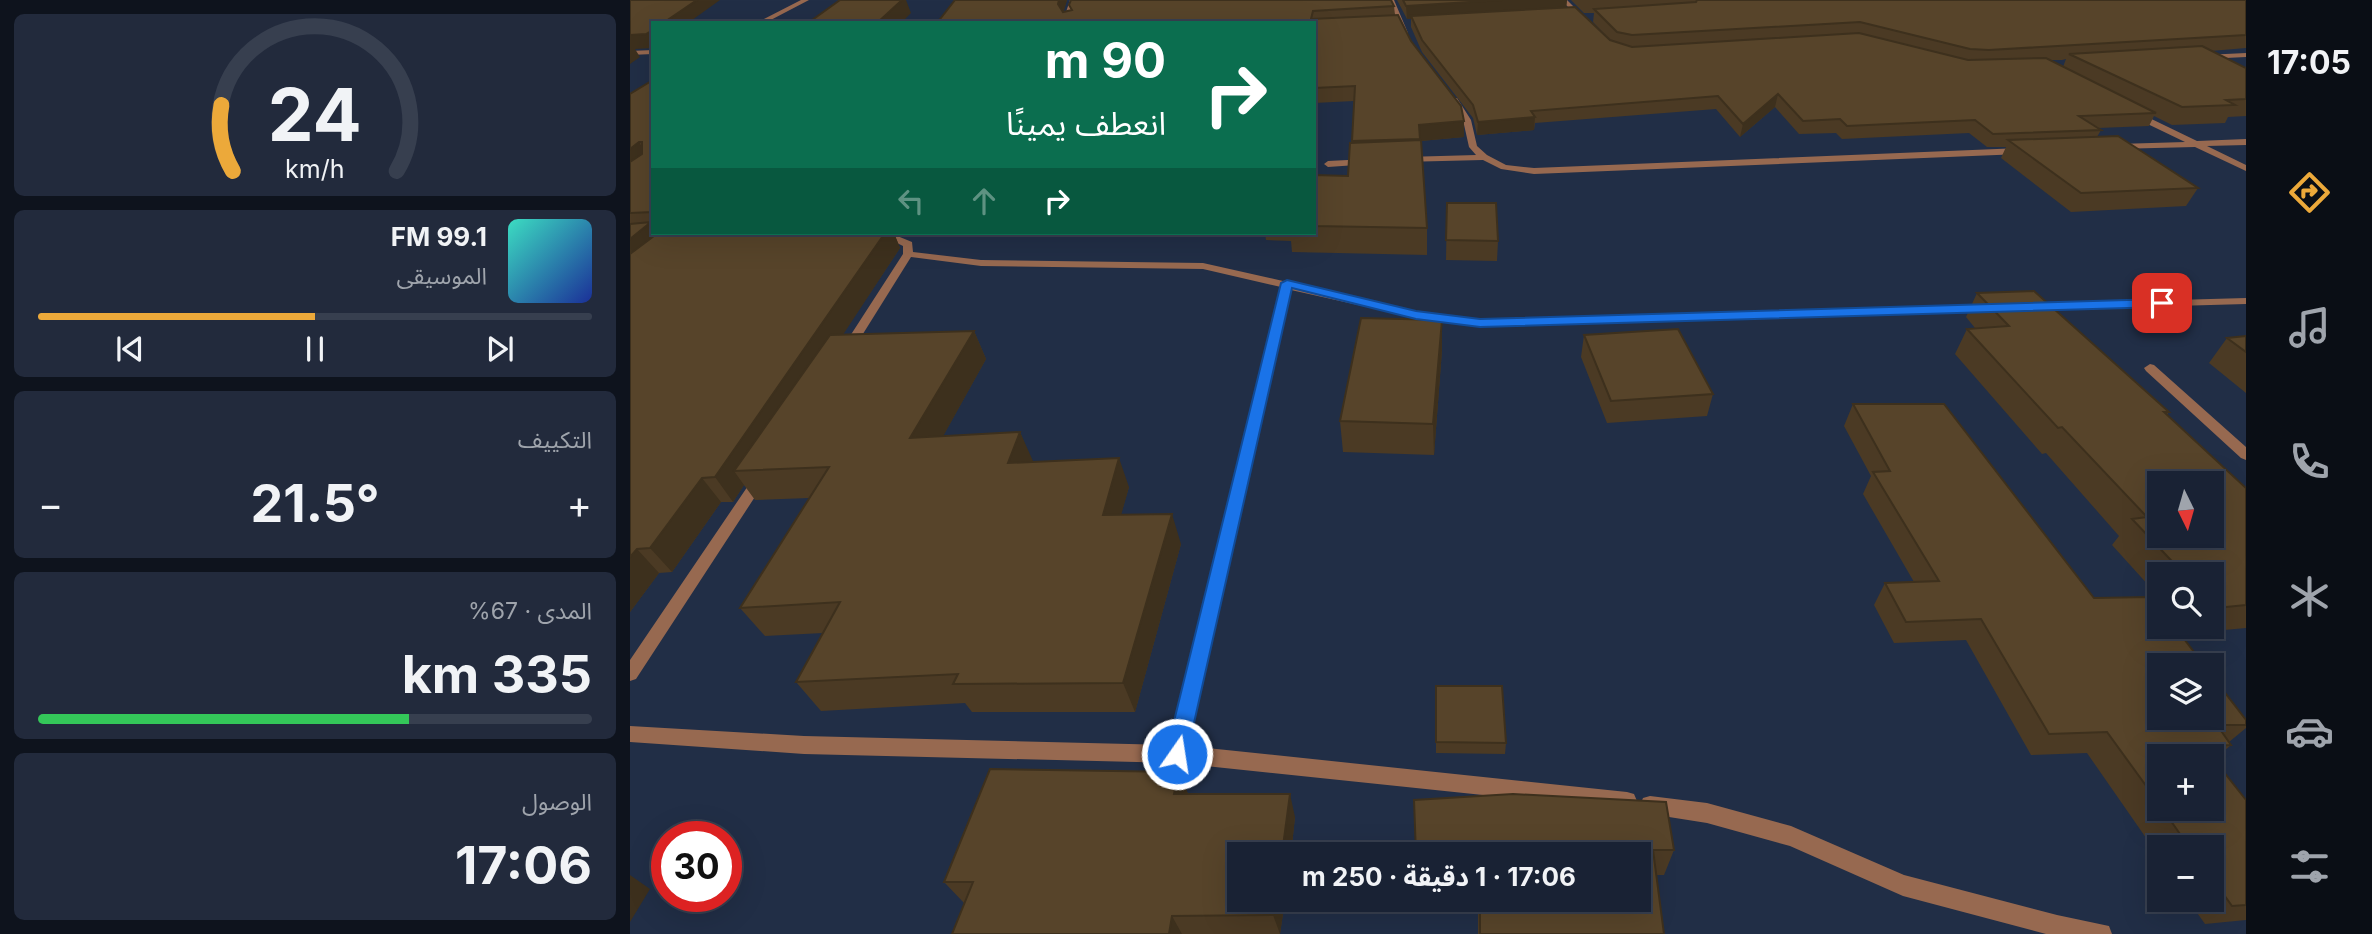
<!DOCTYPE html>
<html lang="ar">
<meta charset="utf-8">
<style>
:root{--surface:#192234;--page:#222a3c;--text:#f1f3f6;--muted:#9fa4ac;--line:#373f4f;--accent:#eca93a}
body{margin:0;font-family:Inter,"Noto Sans Arabic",sans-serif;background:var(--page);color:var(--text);direction:rtl;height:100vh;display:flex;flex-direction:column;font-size:26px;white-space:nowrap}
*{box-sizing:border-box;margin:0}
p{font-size:23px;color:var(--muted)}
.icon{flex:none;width:38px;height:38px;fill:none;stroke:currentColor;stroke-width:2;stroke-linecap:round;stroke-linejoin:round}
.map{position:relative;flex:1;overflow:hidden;direction:ltr}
.details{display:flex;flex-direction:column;gap:14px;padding:14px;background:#0e131d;width:630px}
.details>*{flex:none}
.top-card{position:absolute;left:21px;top:21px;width:665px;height:214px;border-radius:0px;box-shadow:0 7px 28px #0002,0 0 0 2px var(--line);direction:rtl;background:#0b6e4f;color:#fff;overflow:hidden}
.needle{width:46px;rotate:175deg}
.controls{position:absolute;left:1517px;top:471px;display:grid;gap:14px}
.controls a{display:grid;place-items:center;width:77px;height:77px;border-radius:0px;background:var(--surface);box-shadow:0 7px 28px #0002,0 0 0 2px var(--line);font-size:35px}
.speed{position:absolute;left:21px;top:821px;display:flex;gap:14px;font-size:35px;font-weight:700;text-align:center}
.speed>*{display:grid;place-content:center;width:91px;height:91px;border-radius:50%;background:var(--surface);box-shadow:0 7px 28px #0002,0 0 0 2px var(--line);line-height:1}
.speed .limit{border:10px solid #d22;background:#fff;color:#111}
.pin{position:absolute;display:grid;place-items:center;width:60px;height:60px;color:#fff;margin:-30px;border-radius:14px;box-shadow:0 4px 10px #0006}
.me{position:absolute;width:77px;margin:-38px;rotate:13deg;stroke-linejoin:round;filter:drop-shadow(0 0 5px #0008)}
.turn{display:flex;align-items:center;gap:24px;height:147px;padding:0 35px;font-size:32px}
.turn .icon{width:91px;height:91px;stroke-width:2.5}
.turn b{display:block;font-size:49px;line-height:60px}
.lanes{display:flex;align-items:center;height:66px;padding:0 35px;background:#0003;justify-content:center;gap:35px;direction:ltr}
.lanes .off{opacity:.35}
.big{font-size:52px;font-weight:700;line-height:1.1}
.details .card{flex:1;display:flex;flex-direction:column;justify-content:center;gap:10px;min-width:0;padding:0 24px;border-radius:10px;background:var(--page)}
.details .dial{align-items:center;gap:0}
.dial svg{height:182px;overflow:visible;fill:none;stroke:var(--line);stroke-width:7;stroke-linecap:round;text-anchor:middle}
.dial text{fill:var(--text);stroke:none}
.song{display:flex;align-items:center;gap:21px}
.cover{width:84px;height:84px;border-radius:10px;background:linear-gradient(135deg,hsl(170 70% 55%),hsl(230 70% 35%))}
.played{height:7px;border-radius:4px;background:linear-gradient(90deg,var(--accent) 50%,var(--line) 50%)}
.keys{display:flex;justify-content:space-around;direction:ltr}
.heat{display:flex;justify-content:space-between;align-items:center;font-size:38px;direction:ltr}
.charge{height:10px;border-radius:5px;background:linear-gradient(90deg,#34c759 67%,var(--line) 0)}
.trip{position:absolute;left:597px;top:842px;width:424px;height:70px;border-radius:0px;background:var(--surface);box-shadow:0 7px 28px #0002,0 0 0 2px var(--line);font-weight:700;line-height:70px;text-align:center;direction:rtl}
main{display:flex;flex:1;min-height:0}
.tab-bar{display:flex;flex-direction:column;width:126px;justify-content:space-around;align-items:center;background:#0a0e15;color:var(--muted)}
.tab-bar .icon{width:49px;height:49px}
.tab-bar .on{color:var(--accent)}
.tab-bar b{font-size:32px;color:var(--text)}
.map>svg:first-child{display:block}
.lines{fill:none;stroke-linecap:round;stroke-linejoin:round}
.minor{fill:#976950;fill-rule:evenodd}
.wall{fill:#4b3a24;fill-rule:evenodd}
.shaded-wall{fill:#3d301d}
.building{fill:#57442a;stroke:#3d301d;stroke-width:2;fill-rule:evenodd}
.route{fill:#1a73e8;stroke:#114b97;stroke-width:2}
</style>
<main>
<nav class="tab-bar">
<b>17:05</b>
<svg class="icon on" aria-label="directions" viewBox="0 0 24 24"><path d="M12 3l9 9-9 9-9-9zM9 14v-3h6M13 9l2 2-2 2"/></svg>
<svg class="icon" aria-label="music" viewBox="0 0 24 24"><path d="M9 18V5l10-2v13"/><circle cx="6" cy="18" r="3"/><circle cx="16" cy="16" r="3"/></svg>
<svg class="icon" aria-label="phone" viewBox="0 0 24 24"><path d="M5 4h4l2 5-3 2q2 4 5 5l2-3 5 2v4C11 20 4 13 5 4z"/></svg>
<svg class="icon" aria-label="climate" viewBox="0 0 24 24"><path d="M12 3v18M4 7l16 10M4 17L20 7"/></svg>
<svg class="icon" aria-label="car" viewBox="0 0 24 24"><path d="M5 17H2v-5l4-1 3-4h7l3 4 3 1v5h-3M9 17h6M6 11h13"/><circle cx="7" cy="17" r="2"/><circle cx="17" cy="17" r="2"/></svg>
<svg class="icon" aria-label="filters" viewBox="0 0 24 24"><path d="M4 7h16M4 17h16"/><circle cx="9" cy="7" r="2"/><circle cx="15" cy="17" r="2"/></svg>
</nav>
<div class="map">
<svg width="1616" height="934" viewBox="0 0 1616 934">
<rect width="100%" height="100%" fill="#212e46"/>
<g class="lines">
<path class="minor" d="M171,0H179L135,23H126Z
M440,0H446L440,18L443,23H437L434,18Z
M758,0H764L778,33L773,32Z
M931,0H937L955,18V20H951Z
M23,50V54L0,55V51Z
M1616,53V57L1575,59L1571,57L1575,55Z
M824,98H827L841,120L847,146L857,155L876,165L904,168L1391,148L1395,151L1391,154L904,174L871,169L853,160L772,162V158L775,157L846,155L839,147L833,120L820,100Z
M1501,112H1507L1567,141L1616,139V145L1577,146L1616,165V171L1565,147L1485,149V145L1488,144L1555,142L1501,116Z
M738,159L742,162L741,164L698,167L694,164L698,161Z
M247,233H260L282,242L283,252L351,260L573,263L653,281L657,280L662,283L786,312L850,320L1358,305L1364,308L1358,311L850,326L786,318L661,290L558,746L997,792L1004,794L1007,801L1004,808L997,810L547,763L174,754L0,742V726L174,736L540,745L651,287L573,269L351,266L281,257L221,353H213L211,350L273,254V246Z
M1616,298V304L1403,310L1397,307L1403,304Z
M1520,364L1524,365L1616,447V460L1611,458L1516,371L1514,368Z
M129,475L136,480L134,483L6,679L0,681V660L124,477Z
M1020,796L1077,803L1161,826L1274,875L1427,915L1479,926L1482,934H1416L1273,896L1160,846L1077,823L1020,814L1013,812L1010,805L1013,798Z"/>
</g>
<path class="wall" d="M437,0L433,12L441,10L439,5L764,6L765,15L781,41L834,137L791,141L797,228V255L662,252L661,241L636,240L635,233H684V175L718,176L722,143L724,101L684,103V23H307Z
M767,0H937L936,7L980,40L963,22L964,13H954L941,0H1616V48L1581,51L1616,68V116L1598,117L1595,123L1542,125L1524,116L1519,126L1468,128L1471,130L1467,137L1568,188L1556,206L1441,212L1371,158L1376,147H1357L1339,133L1212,139L1206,133L1169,134L1145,107L1110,137L1086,109L905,123L904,130L847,135L843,118L792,52L781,27V19H777ZM1436,59L1433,67L1420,60H1432Z
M23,80V233H264L270,248L213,334L344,331L356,359L313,436L390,432L402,462L499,487L491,514L551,544L505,712H342L335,703L191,711L166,682L193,633L135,636L110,608L179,498L125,500L114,485L103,502H91L42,572L29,573L0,612V94Z
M817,203L868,241L867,261L816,260Z
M1347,293L1539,412L1537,415L1616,488V628L1561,633L1555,626H1582V574H1530V598L1482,545L1489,536L1416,453L1412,454L1325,354L1337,329L1345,328L1336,317Z
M954,335L1083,394L1077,416L977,423L951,357Z
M1616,336V393L1579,363L1597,338Z
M812,350L804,455L713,452L710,421Z
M1223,404L1616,720V728L1599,742L1601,745L1584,760L1616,800V920L1575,924L1558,900H1582V847H1530V858L1457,753L1401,755L1336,640L1264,643L1244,605L1255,583L1284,582L1233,494L1241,476L1214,426ZM1530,756L1582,808H1530Z
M806,686L876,743L875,754L806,753Z
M549,772L558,794L665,817L661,854H609V900H655L650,934H322L334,903L314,882Z
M784,800L1044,850L1034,875H1026L1034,934H848V900H1008Z"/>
<path class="shaded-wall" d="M67,0H90L58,23H33Z
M272,0H276L281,13L271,23H247Z
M429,0H437L432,17L428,4Z
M872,0H937L936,9L781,16V19H777L776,6Z
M23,30V48L5,49L10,57L0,64V35Z
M1148,94L1145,107L1110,137L1113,124Z
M905,117L904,130L847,135L848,122Z
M834,121V137L790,141L789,125Z
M9,142L21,162L0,180V149Z
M21,222L23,225V233H28L0,275V239Z
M255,233H264L270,248L124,470L104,471L114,485L103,502L85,477Z
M812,320V350L804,455L803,424Z
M344,331L356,359L296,467L280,438Z
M390,432L403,461L391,492L378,463Z
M489,458L499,487L483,544L473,515Z
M72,478L91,502L42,572L20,548Z
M542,514L551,544L505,712L493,683Z
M7,549L29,573L0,612V557Z
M549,772L559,796L544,794Z
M660,794L665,817L661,854H652Z
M0,875L20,889L0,922Z
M646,900H655L650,934L643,915Z
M542,916L552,934H539Z"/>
<path class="building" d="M0,0H67L33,23H23V30L16,34L0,35Z
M210,0H272L247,23H178Z
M325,0H429L428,4L433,12L442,10L439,5L441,0H761L764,6L683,11L681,19L768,15L781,41L831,106L834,121L789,125L790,139L722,141L725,86L684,88V23H307Z
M773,0H872L776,6Z
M1067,0H1616V35L1359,50L1340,49L1230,22L1002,35L987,32L964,9L1066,2Z
M945,7L980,40L1002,47L1229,33L1338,60L1416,58L1526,113L1449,116L1471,130L1363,134L1345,120L1217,126L1210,119L1173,121L1148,94L1113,124L1088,96L901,111L905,117L848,122L843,105L792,40L781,16Z
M1572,46L1616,68V99L1596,100L1605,105L1552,107L1439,54Z
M23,80V212L0,213V162L12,154V142H9L0,149V94Z
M1488,136L1568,188L1451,193L1378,140Z
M791,140L797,228L684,226V175L718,176L720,143Z
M817,203H866L868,241L816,240Z
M21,222L0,239V224Z
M28,233H255L85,477L72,478L20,548L7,549L0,557V254Z
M1404,291L1539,412H1534L1616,488V605L1586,608L1582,604V574H1554L1502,519L1517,517L1432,427L1428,428L1337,329L1379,326L1347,293ZM1530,483H1582V536H1530Z
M731,318L812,320L803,424L710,421Z
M1048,329L1083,394L981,401L954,335Z
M344,331L280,438L390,432L378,463L489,458L473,515L542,514L493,683L323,684L328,674L166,682L210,602L110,608L199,467L104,471L200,335Z
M1616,336V352L1597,338Z
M1223,404H1314L1464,598L1521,597L1530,607V626H1544L1574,665H1530V718H1582V676L1616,720V725H1587L1601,745L1573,746L1581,756H1530V805L1477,732L1419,734L1351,619L1276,622L1255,583L1309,581L1243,472L1260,471Z
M806,686H872L876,743L806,742Z
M1582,757L1616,800V905L1602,906L1582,878V847H1559L1532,808H1582Z
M360,769L549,772L544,794H660L652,854H609V900H646L643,915L542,916L539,934H322L343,882H314Z
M883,794L1036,802L1044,850H1023L1034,934H850V900H1008V854H786L784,800Z"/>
<path class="route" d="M657,280L786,311L850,319L1532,299L1539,303L1532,307L850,327L786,319L662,288L557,754L554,761L547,764L539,761L536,754L651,283Z"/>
</svg>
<div class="controls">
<a><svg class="needle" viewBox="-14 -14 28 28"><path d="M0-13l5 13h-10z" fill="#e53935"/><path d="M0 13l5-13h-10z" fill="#9fa4ac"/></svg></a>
<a><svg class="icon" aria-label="search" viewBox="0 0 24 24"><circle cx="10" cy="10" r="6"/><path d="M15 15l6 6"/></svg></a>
<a><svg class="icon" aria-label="layers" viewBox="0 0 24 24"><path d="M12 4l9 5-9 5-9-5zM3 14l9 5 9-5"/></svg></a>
<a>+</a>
<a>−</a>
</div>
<div class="speed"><div class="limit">30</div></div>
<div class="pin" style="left:1532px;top:303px;background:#d93025"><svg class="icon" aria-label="arrive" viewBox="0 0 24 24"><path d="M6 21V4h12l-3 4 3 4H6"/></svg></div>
<svg class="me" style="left:547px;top:754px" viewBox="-20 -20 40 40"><circle r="17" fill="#1a73e8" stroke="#fff" stroke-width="3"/><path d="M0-11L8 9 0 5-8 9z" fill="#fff"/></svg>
<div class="trip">17:06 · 1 دقيقة · 250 m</div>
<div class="top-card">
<div class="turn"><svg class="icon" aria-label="right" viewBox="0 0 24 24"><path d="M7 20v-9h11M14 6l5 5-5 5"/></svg><div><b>90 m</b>انعطف يمينًا</div></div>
<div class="lanes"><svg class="icon off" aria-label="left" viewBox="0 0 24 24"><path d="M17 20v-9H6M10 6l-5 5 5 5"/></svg><svg class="icon off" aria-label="ahead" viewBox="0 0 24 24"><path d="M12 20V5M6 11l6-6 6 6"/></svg><svg class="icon" aria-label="right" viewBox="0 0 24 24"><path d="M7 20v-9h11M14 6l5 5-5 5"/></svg></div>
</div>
</div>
<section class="details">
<div class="card dial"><svg viewBox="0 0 100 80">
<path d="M14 69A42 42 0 1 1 86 69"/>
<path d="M14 69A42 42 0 0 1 9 40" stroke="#eca93a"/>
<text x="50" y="56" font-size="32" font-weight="700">24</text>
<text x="50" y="72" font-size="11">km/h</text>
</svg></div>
<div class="card">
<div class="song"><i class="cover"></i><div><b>99.1 FM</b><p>الموسيقى</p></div></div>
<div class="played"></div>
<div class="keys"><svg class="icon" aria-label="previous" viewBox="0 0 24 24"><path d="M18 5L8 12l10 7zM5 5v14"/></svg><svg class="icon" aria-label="pause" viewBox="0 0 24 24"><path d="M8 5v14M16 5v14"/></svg><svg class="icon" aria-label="next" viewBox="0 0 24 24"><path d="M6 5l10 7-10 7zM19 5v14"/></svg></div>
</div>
<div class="card"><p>التكييف</p>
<div class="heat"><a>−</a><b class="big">21.5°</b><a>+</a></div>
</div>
<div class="card"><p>المدى · 67%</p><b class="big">335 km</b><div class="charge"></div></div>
<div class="card"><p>الوصول</p><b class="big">17:06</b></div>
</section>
</main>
